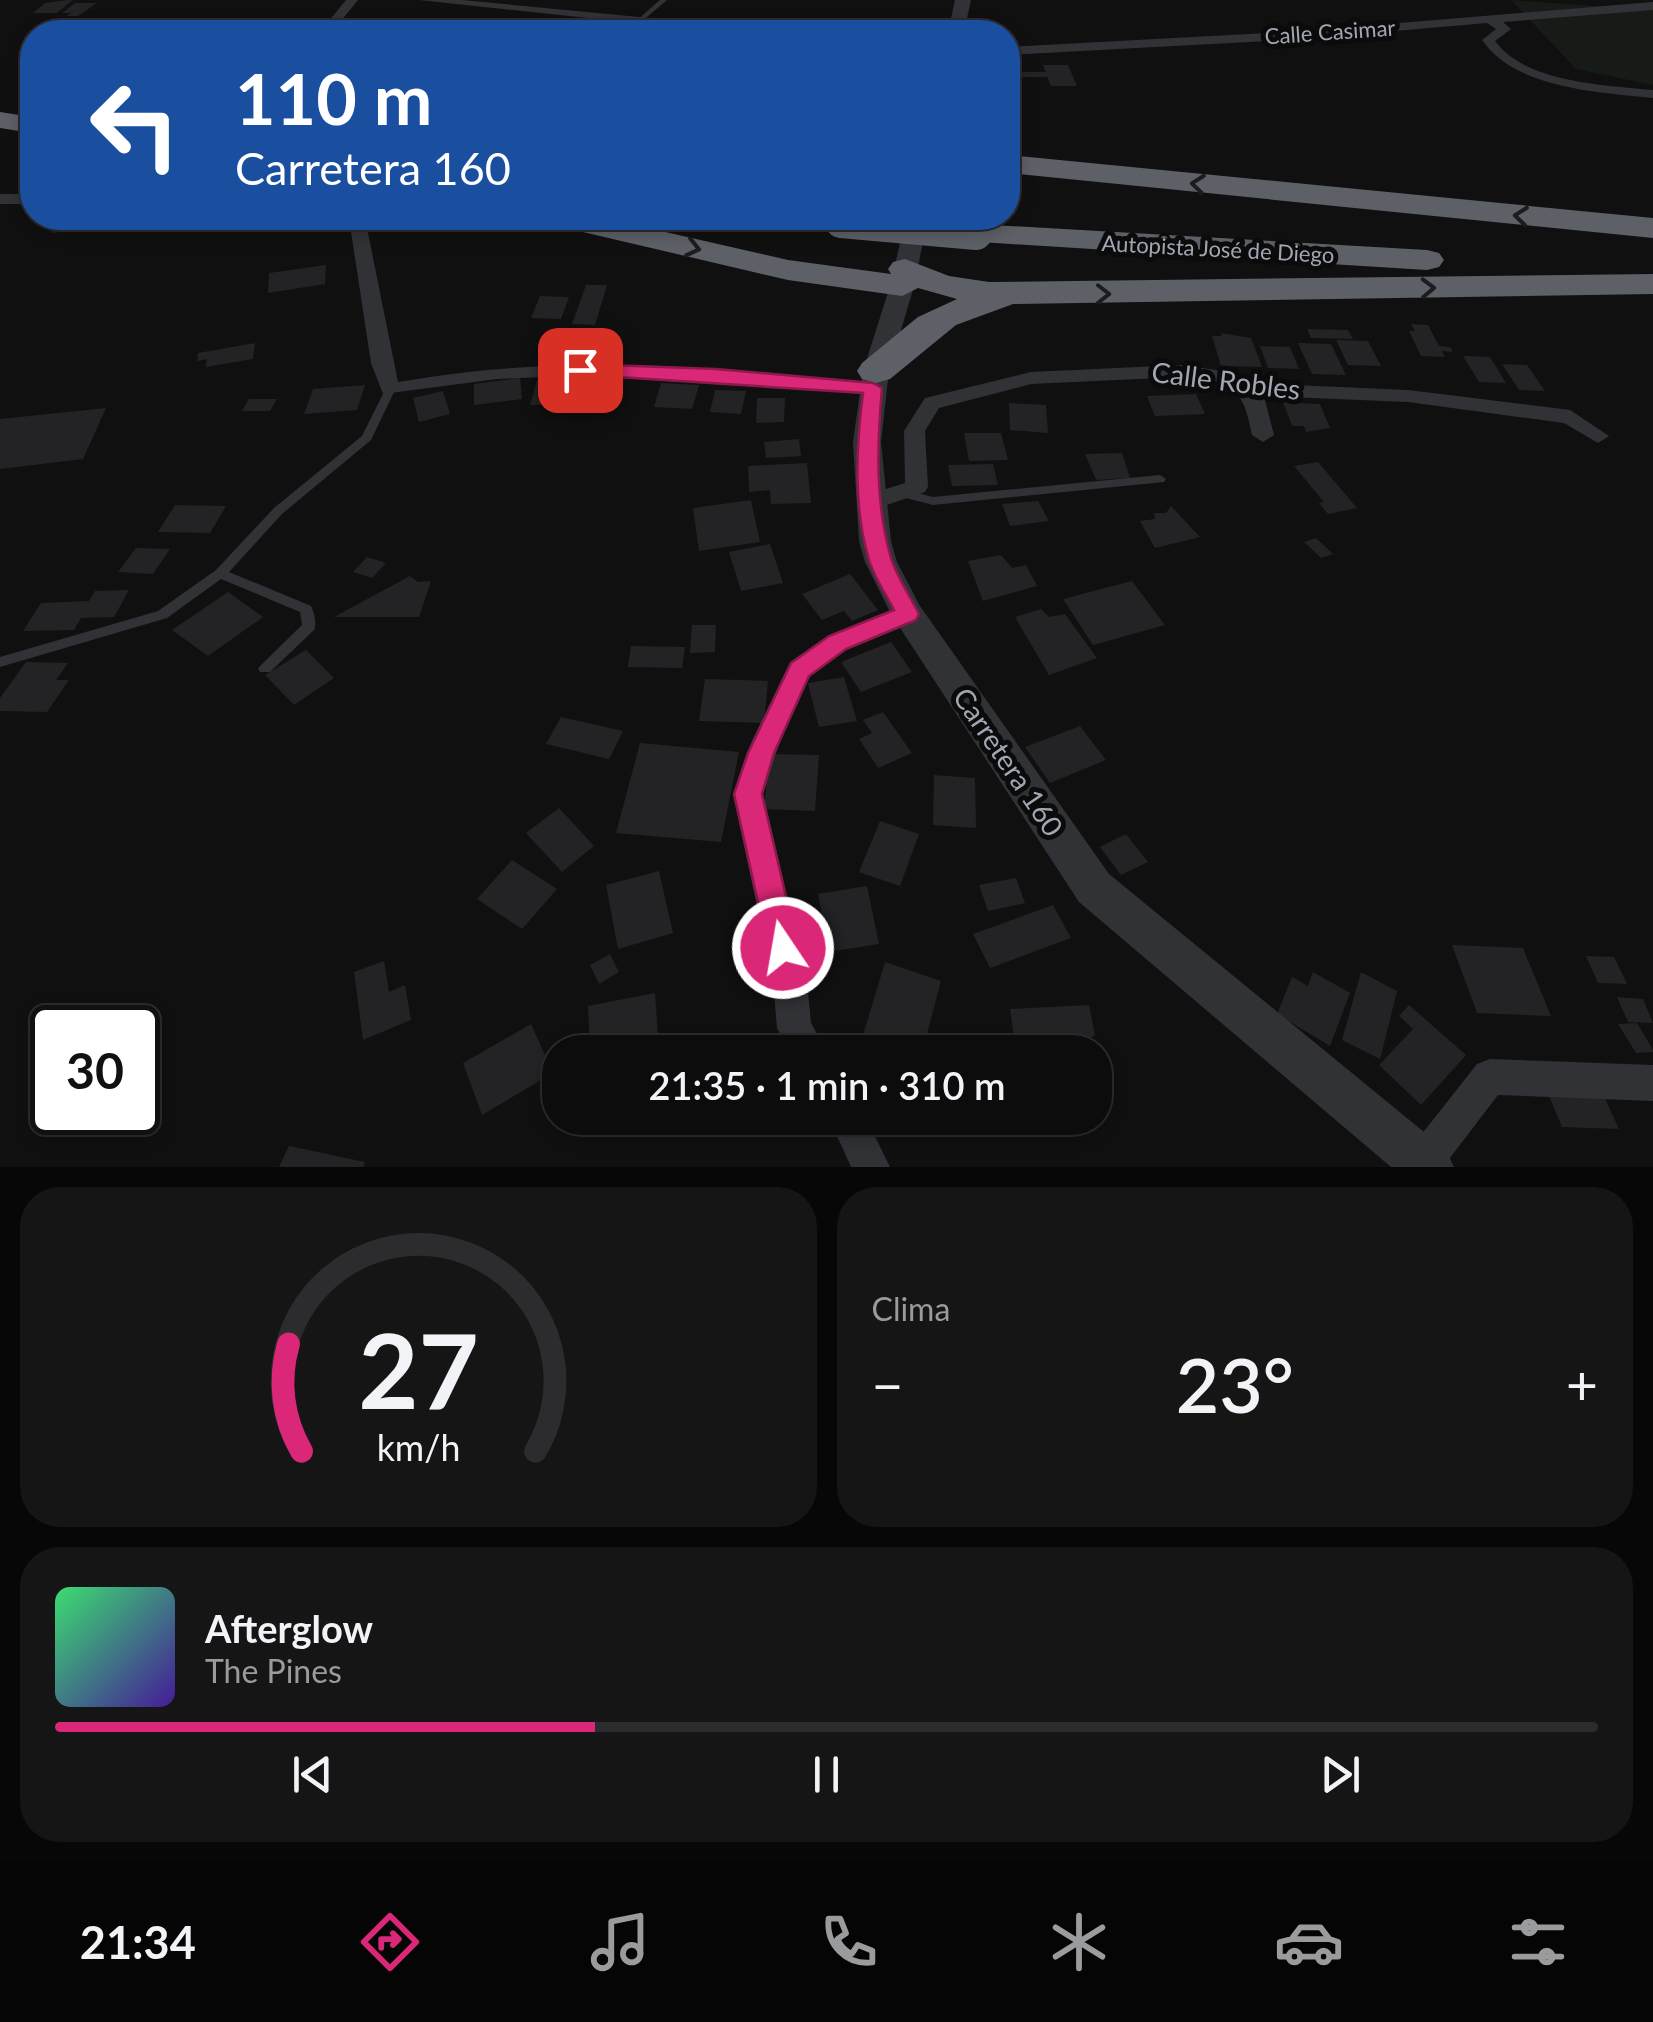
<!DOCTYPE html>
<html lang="es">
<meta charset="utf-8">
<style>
:root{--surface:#0c0c0d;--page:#151516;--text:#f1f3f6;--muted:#9a9b9d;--line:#2c2c2e;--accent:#db2777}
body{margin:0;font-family:Lato,sans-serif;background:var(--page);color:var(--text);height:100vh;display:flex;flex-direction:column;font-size:38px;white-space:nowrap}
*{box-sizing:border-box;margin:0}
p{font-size:32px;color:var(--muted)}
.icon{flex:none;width:55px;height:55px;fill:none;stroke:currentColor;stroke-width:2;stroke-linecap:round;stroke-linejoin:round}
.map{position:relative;height:1167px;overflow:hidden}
.sheet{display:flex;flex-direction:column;gap:20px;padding:20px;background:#070707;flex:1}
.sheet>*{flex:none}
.hud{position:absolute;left:20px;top:20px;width:1000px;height:210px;border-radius:40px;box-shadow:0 5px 15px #0003,0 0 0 2px var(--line);background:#1a4fa0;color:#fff;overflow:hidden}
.speed{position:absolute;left:30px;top:1005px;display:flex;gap:20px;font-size:50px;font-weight:700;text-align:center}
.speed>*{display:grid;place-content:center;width:130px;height:130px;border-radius:50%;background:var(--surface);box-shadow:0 5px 15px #0003,0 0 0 2px var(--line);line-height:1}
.speed .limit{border:5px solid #111;border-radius:15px;background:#fff;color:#111}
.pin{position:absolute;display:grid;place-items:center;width:85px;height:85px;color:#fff;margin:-42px;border-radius:20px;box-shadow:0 5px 15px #0006}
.me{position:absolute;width:110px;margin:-55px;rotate:348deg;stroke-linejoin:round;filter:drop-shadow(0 0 8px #0008)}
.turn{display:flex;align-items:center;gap:35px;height:210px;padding:0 50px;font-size:45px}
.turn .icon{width:130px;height:130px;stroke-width:2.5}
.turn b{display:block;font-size:70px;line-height:85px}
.big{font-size:75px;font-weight:600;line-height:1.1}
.sheet .card{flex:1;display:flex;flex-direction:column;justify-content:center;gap:15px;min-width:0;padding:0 35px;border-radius:40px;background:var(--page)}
.sheet .dial{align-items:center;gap:0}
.dial svg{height:260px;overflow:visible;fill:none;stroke:var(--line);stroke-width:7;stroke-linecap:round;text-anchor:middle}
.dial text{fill:var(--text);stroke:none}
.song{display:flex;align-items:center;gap:30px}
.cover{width:120px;height:120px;border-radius:15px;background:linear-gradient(135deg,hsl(140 70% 55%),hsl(260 70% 35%))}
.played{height:10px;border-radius:5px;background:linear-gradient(90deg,var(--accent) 35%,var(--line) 35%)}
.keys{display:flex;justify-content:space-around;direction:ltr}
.heat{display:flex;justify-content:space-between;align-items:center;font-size:55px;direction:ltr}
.sheet .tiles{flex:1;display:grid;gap:20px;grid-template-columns:1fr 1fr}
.card:last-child{grid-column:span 2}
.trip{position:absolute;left:542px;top:1035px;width:570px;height:100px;border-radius:40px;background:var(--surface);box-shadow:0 5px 15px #0003,0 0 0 2px var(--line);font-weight:600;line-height:100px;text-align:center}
.tab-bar{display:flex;height:160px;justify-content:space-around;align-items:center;background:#050505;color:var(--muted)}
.tab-bar .icon{width:70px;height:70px}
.tab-bar .selected{color:var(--accent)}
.tab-bar b{font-size:45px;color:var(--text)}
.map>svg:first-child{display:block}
.green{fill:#161b17}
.building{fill:#232325}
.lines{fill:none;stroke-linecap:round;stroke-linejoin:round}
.service{fill:#313236;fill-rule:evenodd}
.minor{fill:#313236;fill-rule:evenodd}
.tertiary{fill:#313236;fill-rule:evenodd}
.motorway{fill:#5d6067;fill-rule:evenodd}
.motorway-bridge{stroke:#5d6067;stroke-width:32}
.oneway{stroke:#1b1c1e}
.route{fill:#db2777;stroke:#8e194d;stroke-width:2.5}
.labels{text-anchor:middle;stroke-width:10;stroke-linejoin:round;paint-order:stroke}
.far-street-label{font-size:22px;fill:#a1a6b2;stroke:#0b0b0c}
.street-label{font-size:28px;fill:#a1a6b2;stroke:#0b0b0c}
</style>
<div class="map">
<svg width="1653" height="1167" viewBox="0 0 1653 1167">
<rect width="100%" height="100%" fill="#101011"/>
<path class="green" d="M1511,0L1653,10V85L1576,69Z"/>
<path class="building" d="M67,0H73L57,13H33L45,3Z
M75,3H97L78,16H66L71,13H62Z
M1008,59H1013L1016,72H1046L1043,65H1068L1077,86H1051L1047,77H1018L1022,90H1008Z
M60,218H88L81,230L51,233Z
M326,265L325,284L268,293L269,273Z
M586,285H607L595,325L572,324Z
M540,296L569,297L561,319L531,318Z
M1411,324L1428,325L1439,346L1450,347L1453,352L1442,351L1445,357L1421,356L1409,331H1415Z
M1307,329L1348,330L1353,339L1311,338Z
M1221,333L1251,338L1262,367L1221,366L1212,336H1222Z
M1336,340L1368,341L1381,366L1348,365Z
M255,343L253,359L206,367L207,359L197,361L198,353Z
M1298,343L1331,344L1346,375L1312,374Z
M1260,346L1290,347L1299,369L1268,368Z
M1463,356L1490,357L1506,383L1479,382Z
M1502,364L1527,365L1545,391L1519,390Z
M584,376L578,404L530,405L538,377Z
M520,378L522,399L474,405V384Z
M661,383L699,385L692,409L654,407Z
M365,385L357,410L304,414L313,389Z
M715,390L746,391L741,414L710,412Z
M443,391L450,414L419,422L413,398Z
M1196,394L1205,414L1155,416L1147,396Z
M1281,397L1293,398L1295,403L1320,404L1330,428L1306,432L1304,426H1292Z
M757,398H785L784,422L756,423Z
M249,399H277L270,411H242Z
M1009,403L1046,405L1048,433L1010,430Z
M106,408L83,459L0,469V419Z
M964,433H1001L1008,460L969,461Z
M799,439L801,456L766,458L764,442Z
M1122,453L1130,478L1096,480L1085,454Z
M1318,462L1357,508L1328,514L1319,503L1324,502L1294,466Z
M807,463L811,503L771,504L770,490L749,492L748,466Z
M993,464L998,485L952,486L948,465Z
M751,500L760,542L699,551L693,508Z
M1038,501L1049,521L1010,526L1002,504Z
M175,505L226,506L210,533L158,532Z
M1171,506L1200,537L1155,548L1140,521L1155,519L1154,513H1166Z
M1316,538L1333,554L1321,558L1304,542Z
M770,544L783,583L741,591L729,552Z
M136,548L170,549L153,574L118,572Z
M1001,555L1012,568L1026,565L1037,586L983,601L968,561Z
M367,557L386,563L372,578L353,572Z
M850,574L878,610L852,621L844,611L822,620L802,594Z
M410,576L418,582L431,581L419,617H334Z
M1132,581L1165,625L1093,645L1063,599Z
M129,590L114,617L81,618L74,630L23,631L41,603L89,601L95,591Z
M228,592L263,617L208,656L172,630Z
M1041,609L1049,617L1065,614L1097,658L1049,675L1015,617Z
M692,625H716L715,652L690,653Z
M891,642L912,672L861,692L841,662Z
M631,646L685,647L682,668L628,667Z
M306,650L334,678L294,705L265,675Z
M26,662L68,663L56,680H69L47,712L0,711V698Z
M844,677L857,721L819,727L808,683Z
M705,679L768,681L764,723L699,721Z
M883,712L912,753L878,768L859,739L872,733L863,720Z
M561,717L623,731L609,759L546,744Z
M1080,726L1106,760L1050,783L1025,747Z
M640,743L739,752L721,842L616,833Z
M769,754L819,755L815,811L764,809Z
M934,775L975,778L976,828L933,825Z
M559,808L594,846L562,872L526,833Z
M880,821L919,834L900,886L859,872Z
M1126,834L1148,862L1121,875L1100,847Z
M512,860L557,889L522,929L477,899Z
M659,871L673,933L618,949L606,885Z
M1016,878L1025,903L988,911L979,885Z
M867,886L879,944L797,957L792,920L822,915L818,894Z
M1053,905L1071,938L990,968L973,934Z
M1452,945L1523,948L1551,1016L1477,1013Z
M610,954L619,972L599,984L590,965Z
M1586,956L1614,957L1627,984L1598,983Z
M384,961L389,992L405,985L411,1020L363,1040L354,972Z
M885,962L941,981L922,1052H858Z
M1313,972L1350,993L1330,1046L1277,1014L1292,977L1308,986Z
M1361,972L1397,991L1380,1059L1342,1040Z
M655,993L658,1037L590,1050L588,1006Z
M1617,997L1643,999L1653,1023L1628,1022Z
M1089,1005L1095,1035L1084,1042L1081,1052H1016L1010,1009Z
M1409,1005L1466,1055L1421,1105L1379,1065L1413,1029L1399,1016Z
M1637,1023L1653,1050V1052L1636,1053L1618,1024Z
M531,1024L553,1073L482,1115L463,1063Z
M1547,1091L1602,1092L1619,1129L1562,1127Z
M289,1146L365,1162L363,1167H279Z"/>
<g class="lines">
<path class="service" d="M660,0H667L641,22H637V20Z
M390,387L395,390L371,440L282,514L229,572L311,606C314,612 317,624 314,630L270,672H260L258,668L302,625L300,612L221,579L167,618L0,667V657L158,611L216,570L274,508L362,436L385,390Z
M1160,475L1166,479L1164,482L933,505L902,497L900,494L906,490L933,497Z"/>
<path class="minor" d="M346,0H358L332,32H320Z
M419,0H462L755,28L761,32H721Z
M1653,2V10L1503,22L1511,29L1495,41C1526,83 1605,85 1653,90V98C1598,92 1516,89 1482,40L1496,29L1487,23L1303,39L1008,55V47L1303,31Z
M0,194H32V204H0Z
M343,218H361L366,223L398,382C566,353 705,366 873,383L883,389L873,395L685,378L591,375L497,379L383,394L371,363L350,225Z
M1181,365L1216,370L1250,383L1408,390L1570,410L1609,436L1598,443L1564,423L1408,402L1264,396L1274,435L1263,442L1252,435C1243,385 1231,382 1181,377L1031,384L939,408L925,431L928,487L925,492L869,511L857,503L861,497L905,483L904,431L925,398L1031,372Z
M908,604L917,607L921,614L917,621L846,650L810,676L780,741L763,794L807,981L811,1023L827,1052H789L777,1028L773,981L733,794L752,741L790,662L828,636Z
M1490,1059L1653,1065V1101L1498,1095L1443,1167H1406L1410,1149L1477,1064Z
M829,1118H866L890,1167H851Z"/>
<path class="tertiary" d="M955,0H971L964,32H948Z
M906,218H928L914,286L889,371L881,442L891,541L897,562L920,606L1109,874L1446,1150L1454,1167H1391L1079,902L891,614L865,562L859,541L853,442L863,371L890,286Z"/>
<path class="motorway" d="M0,112L32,117V133L0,128Z
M1008,155L1653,218V238L1008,173Z
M548,218H604L788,260L891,274L888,269L893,262L905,259L949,276L989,282L1653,274V294L1013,304L956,325L890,379L876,383L862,379L857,371L862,363L918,317L957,299L918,288L902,296L788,280L553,225Z
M768,218H854L857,222L852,229C829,235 796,231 773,225Z
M976,224L1427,250L1439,253L1444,260L1439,267L1427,270L964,241L960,234L964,227Z"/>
<path class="motorway-bridge" d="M841,222L976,234"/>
</g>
<defs><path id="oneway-chevron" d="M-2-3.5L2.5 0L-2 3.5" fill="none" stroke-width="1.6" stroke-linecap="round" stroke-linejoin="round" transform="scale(2.5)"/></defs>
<g class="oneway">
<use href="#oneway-chevron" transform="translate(1198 184) rotate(-174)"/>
<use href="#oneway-chevron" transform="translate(1521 216) rotate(-174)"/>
<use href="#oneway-chevron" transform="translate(693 248) rotate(13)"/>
<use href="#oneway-chevron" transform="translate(1428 288) rotate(-2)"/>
<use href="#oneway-chevron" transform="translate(1103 294)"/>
</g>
<path class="route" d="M580,364L716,369L873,383L882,388C877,446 875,503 891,558C897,577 910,596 919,614L916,620L846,649L809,676L774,753L762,794L798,948L793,958L783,962L772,958L768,948L734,794L748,753L791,663L829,636L894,610C886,594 874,577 869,560C853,506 856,448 863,393L573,374V366Z"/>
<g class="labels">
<g class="far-street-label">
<text transform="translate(1330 32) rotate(-4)" y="8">Calle Casimar</text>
<text transform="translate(1218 249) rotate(3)" y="8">Autopista José de Diego</text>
</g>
<g class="street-label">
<text transform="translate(1226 381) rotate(7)" y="10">Calle Robles</text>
<text transform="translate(1008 762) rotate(56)" y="10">Carretera 160</text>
</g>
</g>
</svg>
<div class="speed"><div class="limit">30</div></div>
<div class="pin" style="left:580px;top:370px;background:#d93025"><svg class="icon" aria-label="arrive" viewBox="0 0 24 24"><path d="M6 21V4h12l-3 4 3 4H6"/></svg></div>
<svg class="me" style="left:783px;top:948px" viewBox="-20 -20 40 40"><circle r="17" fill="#db2777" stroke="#fff" stroke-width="3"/><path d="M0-11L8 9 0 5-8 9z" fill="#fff"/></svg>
<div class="trip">21:35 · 1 min · 310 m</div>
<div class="hud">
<div class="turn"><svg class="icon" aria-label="left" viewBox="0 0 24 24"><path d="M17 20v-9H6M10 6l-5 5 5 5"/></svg><div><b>110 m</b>Carretera 160</div></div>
</div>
</div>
<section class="sheet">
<div class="tiles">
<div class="card dial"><svg viewBox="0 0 100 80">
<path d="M14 69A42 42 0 1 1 86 69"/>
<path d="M14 69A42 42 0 0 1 10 36" stroke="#db2777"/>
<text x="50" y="56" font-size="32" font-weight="700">27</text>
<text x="50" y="72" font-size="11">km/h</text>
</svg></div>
<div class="card"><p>Clima</p>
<div class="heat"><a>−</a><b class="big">23°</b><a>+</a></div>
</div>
<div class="card">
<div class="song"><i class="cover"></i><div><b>Afterglow</b><p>The Pines</p></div></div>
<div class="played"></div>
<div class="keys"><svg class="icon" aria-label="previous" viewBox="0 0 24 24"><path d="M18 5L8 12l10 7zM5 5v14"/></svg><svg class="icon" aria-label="pause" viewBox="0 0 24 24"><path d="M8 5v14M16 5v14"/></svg><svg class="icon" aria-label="next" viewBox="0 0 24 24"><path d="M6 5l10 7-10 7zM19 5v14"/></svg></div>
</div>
</div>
</section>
<nav class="tab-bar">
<b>21:34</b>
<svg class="icon selected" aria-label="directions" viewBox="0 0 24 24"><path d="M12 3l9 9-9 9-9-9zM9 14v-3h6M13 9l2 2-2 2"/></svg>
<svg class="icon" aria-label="music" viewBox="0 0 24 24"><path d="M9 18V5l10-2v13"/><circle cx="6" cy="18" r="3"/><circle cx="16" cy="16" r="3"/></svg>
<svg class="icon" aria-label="phone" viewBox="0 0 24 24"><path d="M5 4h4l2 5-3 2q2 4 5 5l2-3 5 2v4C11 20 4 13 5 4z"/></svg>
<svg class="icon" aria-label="climate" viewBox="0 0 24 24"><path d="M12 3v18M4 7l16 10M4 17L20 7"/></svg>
<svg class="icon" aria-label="car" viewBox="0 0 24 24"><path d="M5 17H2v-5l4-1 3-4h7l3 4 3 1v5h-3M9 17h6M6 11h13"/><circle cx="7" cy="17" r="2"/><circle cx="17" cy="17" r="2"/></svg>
<svg class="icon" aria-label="filters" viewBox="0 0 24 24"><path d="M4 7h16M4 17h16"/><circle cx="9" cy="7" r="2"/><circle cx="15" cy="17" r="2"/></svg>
</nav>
